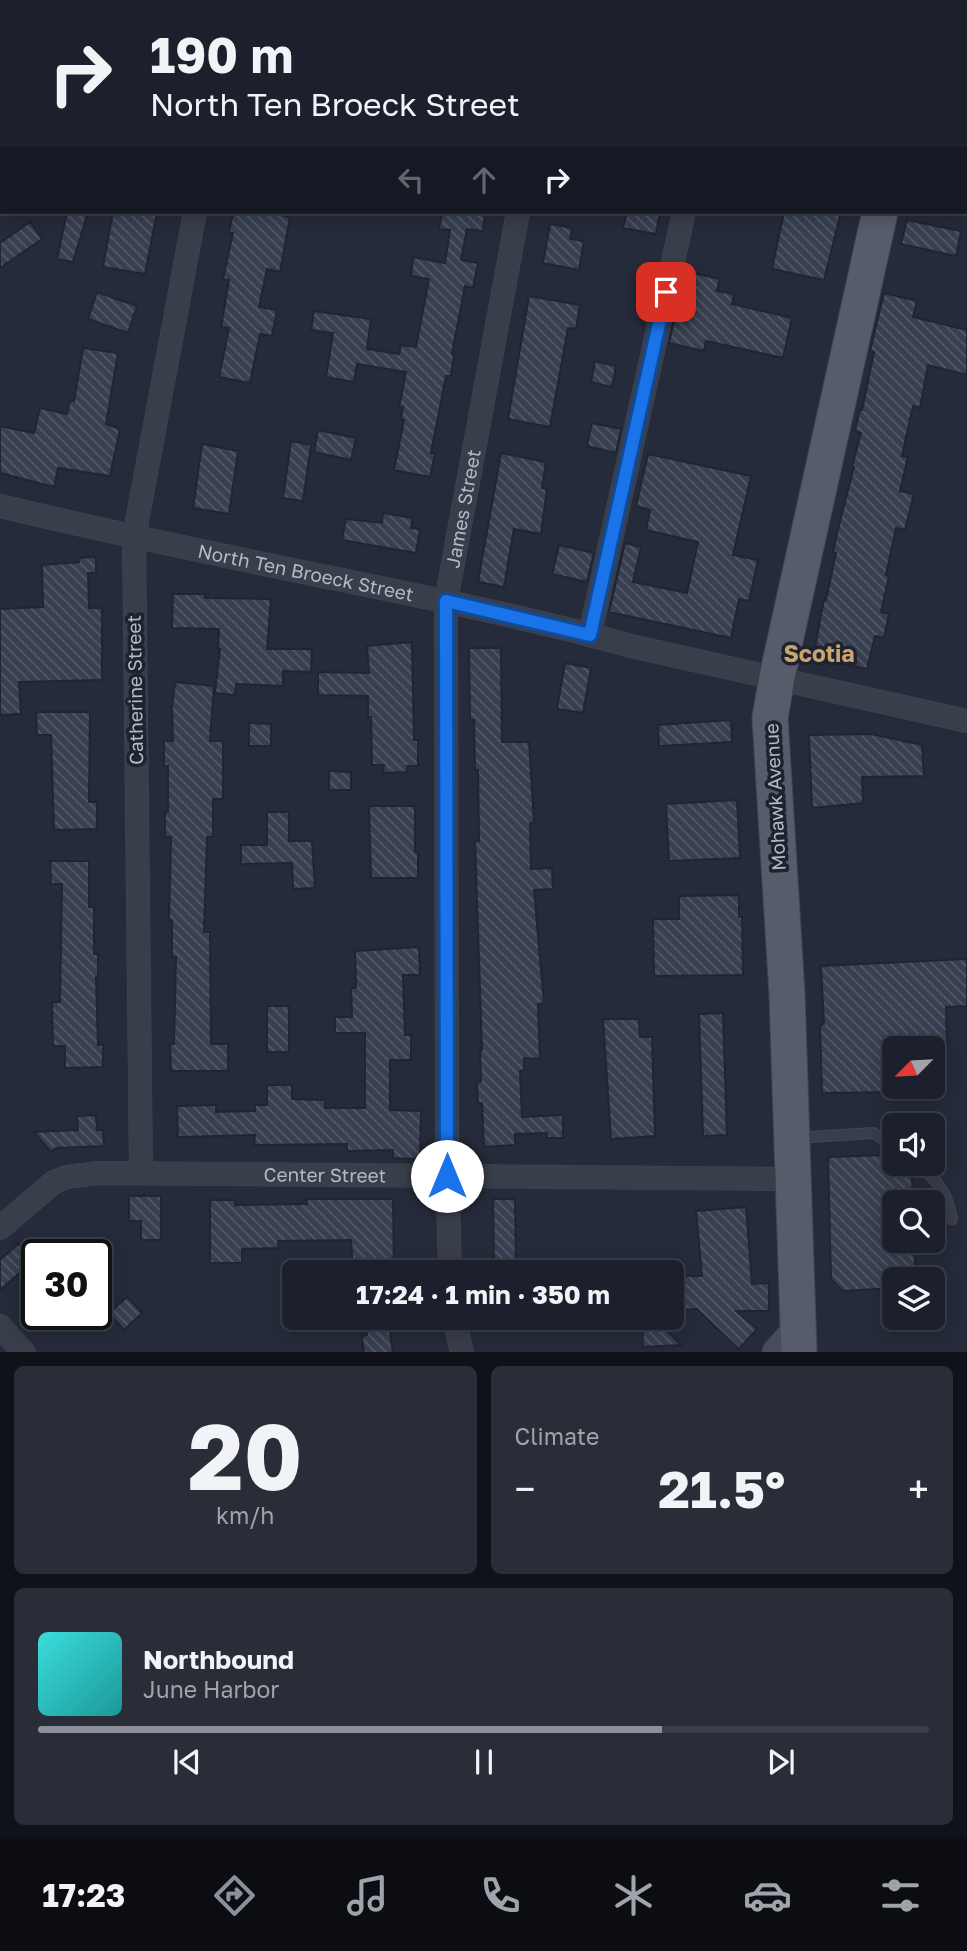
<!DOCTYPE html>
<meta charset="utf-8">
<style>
:root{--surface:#1c202c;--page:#292d38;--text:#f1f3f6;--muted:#a0a3a9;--line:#3a3e48;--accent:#8c9099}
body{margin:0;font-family:"Golos Text",sans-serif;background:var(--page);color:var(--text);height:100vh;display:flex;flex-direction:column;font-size:26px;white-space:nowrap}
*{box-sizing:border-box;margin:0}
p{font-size:23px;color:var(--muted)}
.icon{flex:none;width:38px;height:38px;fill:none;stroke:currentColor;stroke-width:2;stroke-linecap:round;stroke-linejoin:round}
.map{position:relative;height:1352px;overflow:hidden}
.side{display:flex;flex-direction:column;gap:14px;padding:14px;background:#0f1218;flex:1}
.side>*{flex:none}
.guide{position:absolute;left:0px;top:0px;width:968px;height:214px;box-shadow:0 4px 18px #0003,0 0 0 2px var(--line);background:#1c202c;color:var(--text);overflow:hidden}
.needle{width:46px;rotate:246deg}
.tools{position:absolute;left:882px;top:1036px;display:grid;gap:14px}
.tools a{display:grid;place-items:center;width:63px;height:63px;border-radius:10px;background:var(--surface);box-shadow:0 4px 18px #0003,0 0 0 2px var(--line);font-size:35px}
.speed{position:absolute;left:21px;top:1239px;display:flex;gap:14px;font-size:35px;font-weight:700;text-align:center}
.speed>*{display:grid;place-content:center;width:91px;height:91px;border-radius:50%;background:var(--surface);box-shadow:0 4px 18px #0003,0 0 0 2px var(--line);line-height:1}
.speed .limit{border:4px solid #111;border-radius:10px;background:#fff;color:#111}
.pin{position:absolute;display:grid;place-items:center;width:60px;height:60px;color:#fff;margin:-30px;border-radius:14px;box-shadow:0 4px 10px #0006}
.me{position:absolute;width:77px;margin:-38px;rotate:0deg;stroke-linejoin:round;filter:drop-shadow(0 0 5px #0008)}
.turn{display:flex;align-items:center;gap:24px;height:147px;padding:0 35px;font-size:32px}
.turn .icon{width:91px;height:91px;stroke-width:2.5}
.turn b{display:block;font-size:49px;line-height:60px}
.lanes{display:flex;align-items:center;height:66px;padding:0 35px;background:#0003;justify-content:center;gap:35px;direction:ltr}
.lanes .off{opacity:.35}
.big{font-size:52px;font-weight:700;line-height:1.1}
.side .widget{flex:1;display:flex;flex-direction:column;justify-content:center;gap:10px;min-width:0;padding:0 24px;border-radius:10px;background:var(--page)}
.side .dial{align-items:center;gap:0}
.dial b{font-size:91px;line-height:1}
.song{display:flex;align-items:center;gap:21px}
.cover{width:84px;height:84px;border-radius:10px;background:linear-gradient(135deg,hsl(180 70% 55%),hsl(180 70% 35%))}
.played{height:7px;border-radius:4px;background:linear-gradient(90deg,var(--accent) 70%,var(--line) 70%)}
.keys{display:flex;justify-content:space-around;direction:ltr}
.heat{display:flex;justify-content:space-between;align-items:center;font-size:38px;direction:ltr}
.side .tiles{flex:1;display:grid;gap:14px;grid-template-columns:1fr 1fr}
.widget:last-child{grid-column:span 2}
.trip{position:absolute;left:282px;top:1260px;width:402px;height:70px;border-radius:10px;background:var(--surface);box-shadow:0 4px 18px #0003,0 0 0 2px var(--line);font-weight:700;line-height:70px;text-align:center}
.dock{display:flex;height:112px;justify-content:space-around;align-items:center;background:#0b0d12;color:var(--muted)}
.dock .icon{width:49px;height:49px}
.dock .current{color:var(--accent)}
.dock b{font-size:32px;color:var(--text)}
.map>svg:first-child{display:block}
.building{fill:url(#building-back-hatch);stroke:#202532;stroke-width:2}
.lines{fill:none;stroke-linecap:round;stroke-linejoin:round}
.service-casing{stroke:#424754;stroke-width:12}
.minor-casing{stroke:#424754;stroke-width:24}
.tertiary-casing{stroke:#424754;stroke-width:30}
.secondary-casing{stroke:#424754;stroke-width:33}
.primary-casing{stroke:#424754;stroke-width:37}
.service{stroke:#393e4b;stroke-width:10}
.minor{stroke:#393e4b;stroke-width:23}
.tertiary{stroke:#393e4b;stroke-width:28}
.secondary{stroke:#474c5d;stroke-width:32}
.primary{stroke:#575c6b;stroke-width:35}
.route-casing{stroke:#114b97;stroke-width:18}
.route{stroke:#1a73e8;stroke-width:12}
.labels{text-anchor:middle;stroke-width:7;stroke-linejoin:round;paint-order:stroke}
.street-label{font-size:19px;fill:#b5b9c6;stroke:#1e2330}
.quarter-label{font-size:23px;font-weight:bold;fill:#caa46c;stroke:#1e2330}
</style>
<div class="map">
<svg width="967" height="1353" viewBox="0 0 967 1353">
<defs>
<pattern id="building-back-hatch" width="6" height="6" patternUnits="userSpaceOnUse" patternTransform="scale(1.75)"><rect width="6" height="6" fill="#383f50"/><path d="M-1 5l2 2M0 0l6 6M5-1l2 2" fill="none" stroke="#535968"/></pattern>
</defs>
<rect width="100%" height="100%" fill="#252b3a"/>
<path class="building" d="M67,212H88L73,262L57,259Z
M113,212H157L145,274L103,267Z
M233,212H266L290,217L280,272L267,269L259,307L277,310L272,336L260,334L250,383L219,377L229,328L221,327L229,280L223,279L233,233L229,232Z
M442,212H485L483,231L467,229L461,260L478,263L473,288L465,286L452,354L454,355L451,376H446L431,453L435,454L430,477L394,470L404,420L401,419L403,407H399L406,372L357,364L354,382L326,377L333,333L311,330L314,311L371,319L367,349L399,354L401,345L416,347L429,279L411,276L413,257L445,263L450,230L439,229Z
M627,212H660L656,234L623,228Z
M784,212H841L824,280L772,269Z
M907,220L961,231L956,256L901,244Z
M30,222L42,239L0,268V243Z
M550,224L572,228L570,239L584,241L579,270L543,263Z
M685,271L720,279L717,291L734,294L732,304L792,318L783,358L706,341L704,351L669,343Z
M97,292L137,306L128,333L88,319Z
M884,293L917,301L913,317L967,330V375L928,365L920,408L913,406L902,456L908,457L900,491L914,494L905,530L896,528L886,575L889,576L881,612L889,614L884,638L875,636L867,669L813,658L824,599L826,600L836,553L833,552L838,529L854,467H852L861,433L855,431L860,409L862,410L874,352L870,351Z
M529,296L580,305L576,329L568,328L550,427L508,419Z
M83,348L118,353L106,424L120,429L110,476L58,468L54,487L0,473V426L34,433L40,408L67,414L70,401H74Z
M595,361L616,366L612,387L591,382Z
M592,423L621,429L616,453L587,446Z
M318,430L356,438L351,460L314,452Z
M291,441L311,445L303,501L283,498Z
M202,444L238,451L229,514L193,508Z
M501,453L546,462L542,488L547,489L541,534L514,529L504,587L478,582Z
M648,454L751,476L733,555L758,560L749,601L739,599L731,638L609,612L625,543L641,547L633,582L687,593L698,542L646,530L650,510L636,506Z
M383,513L413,518L411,528L420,529L416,553L342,540L346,519L382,523Z
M559,545L594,553L587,582L552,574Z
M96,557V573H88L89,608H102V680L19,682L21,714L0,715V609L43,607L42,565L79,562L78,558Z
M173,594H205V598L271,599L267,649H312L311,672L283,671V686L236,684L235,695L215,693L220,649H218L219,629L172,628Z
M412,642L414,740H418V766H407V772L383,773L384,765H372L371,717H368V696L318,695V672L369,673L367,646Z
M469,648H501L502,742H529L534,823H530L531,869L552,868L553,889L534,890L544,1003L538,1004L540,1059L524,1058V1070L520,1071L522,1117L563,1115V1138H547V1133L515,1134V1145L484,1147L482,1103L478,1104L477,1082L481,1081L480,1050H482L475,841H479L478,770H475L474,720H470Z
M565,663L591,668L583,713L557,709Z
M175,682L214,686L210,741H223V799H213V837H207L204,932H210L211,1044H228V1071H171L170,1044H174L176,957H172V920H169L171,837H165V812H168V766H164V741H173L172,707Z
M36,712H90L89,802H97V829L54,830L51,735H37Z
M731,720L732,742L659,746L658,725Z
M249,723L271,724V746H249Z
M871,734L922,745L924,776L862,777L863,803L812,808L809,735Z
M329,771L351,772V790H329Z
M737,800L740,858L669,861L666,804Z
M369,806H415V852L418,853V878H371Z
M267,812H289V841H312L315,888L293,889L292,863L241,864V845H267Z
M50,861H89V907H94V954H98V977H96L98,1045H103V1067L65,1068V1046H53L52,1002H60L62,884H51Z
M739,895V917H742L743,975L654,976L653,919H679V896Z
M419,947L420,975H403L405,1035H411V1060H390V1110L421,1111L420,1159L393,1158V1150L347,1151V1144L254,1145L255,1135L178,1137L177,1106L216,1105V1112L255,1111V1105H267V1085H292V1099L325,1100V1108H365V1033H335V1017H352L351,988H356L355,951Z
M967,959V1006L946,1007L947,1048H894V1092L822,1093L820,1025L824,1024L821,966Z
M267,1006H289V1052H267Z
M723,1013L727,1135L703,1136L699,1014Z
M603,1019H639L640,1037H652L655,1136L611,1139Z
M96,1115L97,1130H103L104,1146L56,1148L51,1152L34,1132L78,1130L77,1116Z
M886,1155L912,1179L913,1202H894V1241H914L916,1279H894V1288L843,1291L831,1279L828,1157Z
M129,1196H161V1240H141V1221H129Z
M307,1199H393L394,1272H353L351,1240L278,1241V1248L242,1249V1263H210V1200H235V1205L307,1204Z
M493,1199H515L516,1264H494Z
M746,1207L752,1284L769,1283V1311H736L757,1329L739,1349L697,1309L672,1310V1276H702L696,1211Z
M18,1244L33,1261L0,1290V1260Z
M127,1297L142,1313L124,1330L109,1313Z
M366,1318H388L393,1353H364L362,1336L367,1335Z
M642,1318H667L668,1332L681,1345L643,1347Z"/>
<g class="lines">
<defs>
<path id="service" d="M795,1138L873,1133L894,1145
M918,1164C938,1182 947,1191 952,1219"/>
<g id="minor">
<path d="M194,0L195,2"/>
<path d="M531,0V2"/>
<path d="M731,2V0"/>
<path id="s1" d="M0,506C112,533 224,556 337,579C435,599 535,619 631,646L967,721"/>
<path d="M590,634L684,212"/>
<path d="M141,1173L134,537L195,212"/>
<path id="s2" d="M0,1228L54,1182L67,1177L98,1173L793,1179"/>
<path id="s3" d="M450,1272L447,1159L446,601L518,212"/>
<path d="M454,1318L462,1353"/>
<path d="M0,1326L24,1353"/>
</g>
<path id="tertiary" d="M147,2L150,0
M0,116L2,115"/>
<path id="secondary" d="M778,1353L797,1332"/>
<path id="primary" d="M925,2V0
M799,1353L787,994L770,718L777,677L880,212"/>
</defs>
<use href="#service" class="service-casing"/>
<use href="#minor" class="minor-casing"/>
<use href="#tertiary" class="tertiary-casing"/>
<use href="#secondary" class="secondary-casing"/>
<use href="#primary" class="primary-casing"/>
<use href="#service" class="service"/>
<use href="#minor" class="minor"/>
<use href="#tertiary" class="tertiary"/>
<use href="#secondary" class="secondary"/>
<use href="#primary" class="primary"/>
</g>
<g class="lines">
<defs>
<path id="route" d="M447,1176L446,601L590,635L666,292"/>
</defs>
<use href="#route" class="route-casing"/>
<use href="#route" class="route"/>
</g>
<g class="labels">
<g class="street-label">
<text dy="7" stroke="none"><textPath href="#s3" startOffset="765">James Street</textPath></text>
<text dy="7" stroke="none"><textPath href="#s1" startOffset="313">North Ten Broeck Street</textPath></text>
<text transform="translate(135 690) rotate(-91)" y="7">Catherine Street</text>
<text transform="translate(775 797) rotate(-93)" y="7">Mohawk Avenue</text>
<text dy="7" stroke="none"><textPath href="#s2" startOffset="343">Center Street</textPath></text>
</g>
<g class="quarter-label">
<text x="819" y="662">Scotia</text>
</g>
</g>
</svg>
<div class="tools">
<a><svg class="needle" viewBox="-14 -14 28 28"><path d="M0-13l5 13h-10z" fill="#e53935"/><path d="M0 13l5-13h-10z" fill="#a0a3a9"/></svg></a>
<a><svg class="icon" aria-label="sound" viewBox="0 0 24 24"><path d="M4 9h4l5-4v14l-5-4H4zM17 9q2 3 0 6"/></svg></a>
<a><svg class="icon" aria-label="search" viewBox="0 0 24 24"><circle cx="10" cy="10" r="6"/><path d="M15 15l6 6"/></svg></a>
<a><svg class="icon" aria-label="layers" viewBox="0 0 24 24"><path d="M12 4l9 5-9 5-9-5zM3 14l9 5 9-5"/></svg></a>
</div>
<div class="speed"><div class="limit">30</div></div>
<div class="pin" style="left:666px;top:292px;background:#d93025"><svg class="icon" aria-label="arrive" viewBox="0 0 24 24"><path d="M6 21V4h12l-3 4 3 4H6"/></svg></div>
<svg class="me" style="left:447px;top:1176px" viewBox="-20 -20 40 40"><circle r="19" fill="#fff"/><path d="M0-13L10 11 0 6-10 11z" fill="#1a73e8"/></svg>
<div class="trip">17:24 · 1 min · 350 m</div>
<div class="guide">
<div class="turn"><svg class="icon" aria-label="right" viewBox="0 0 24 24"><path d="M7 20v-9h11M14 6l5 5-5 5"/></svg><div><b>190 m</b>North Ten Broeck Street</div></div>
<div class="lanes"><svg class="icon off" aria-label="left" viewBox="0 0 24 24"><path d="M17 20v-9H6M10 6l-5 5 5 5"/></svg><svg class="icon off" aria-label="ahead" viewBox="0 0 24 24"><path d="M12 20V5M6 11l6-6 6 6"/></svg><svg class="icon" aria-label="right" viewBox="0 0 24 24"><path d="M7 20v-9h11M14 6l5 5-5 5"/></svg></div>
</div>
</div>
<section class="side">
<div class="tiles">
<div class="widget dial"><b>20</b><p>km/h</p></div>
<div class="widget"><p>Climate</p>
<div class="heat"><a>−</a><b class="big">21.5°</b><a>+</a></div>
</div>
<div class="widget">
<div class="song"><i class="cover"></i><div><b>Northbound</b><p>June Harbor</p></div></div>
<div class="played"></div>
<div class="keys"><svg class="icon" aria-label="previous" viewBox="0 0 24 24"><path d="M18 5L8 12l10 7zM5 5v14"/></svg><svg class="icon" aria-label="pause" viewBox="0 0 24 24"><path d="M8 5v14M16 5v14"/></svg><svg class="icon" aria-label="next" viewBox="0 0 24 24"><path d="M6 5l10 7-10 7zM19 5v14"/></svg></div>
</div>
</div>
</section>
<nav class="dock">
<b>17:23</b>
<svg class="icon current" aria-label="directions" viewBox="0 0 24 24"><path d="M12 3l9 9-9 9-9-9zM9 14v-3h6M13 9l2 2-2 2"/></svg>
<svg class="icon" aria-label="music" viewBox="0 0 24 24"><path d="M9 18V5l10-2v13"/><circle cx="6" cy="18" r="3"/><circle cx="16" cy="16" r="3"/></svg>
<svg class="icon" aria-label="phone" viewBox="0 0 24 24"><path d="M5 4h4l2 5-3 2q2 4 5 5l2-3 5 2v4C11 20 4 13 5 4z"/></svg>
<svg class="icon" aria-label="climate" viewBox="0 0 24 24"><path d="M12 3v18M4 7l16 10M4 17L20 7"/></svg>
<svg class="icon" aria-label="car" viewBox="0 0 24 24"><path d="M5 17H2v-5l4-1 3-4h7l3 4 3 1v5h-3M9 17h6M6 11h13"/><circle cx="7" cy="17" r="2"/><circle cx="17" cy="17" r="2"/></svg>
<svg class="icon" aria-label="filters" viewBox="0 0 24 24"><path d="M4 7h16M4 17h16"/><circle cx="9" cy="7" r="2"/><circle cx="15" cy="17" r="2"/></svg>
</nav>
